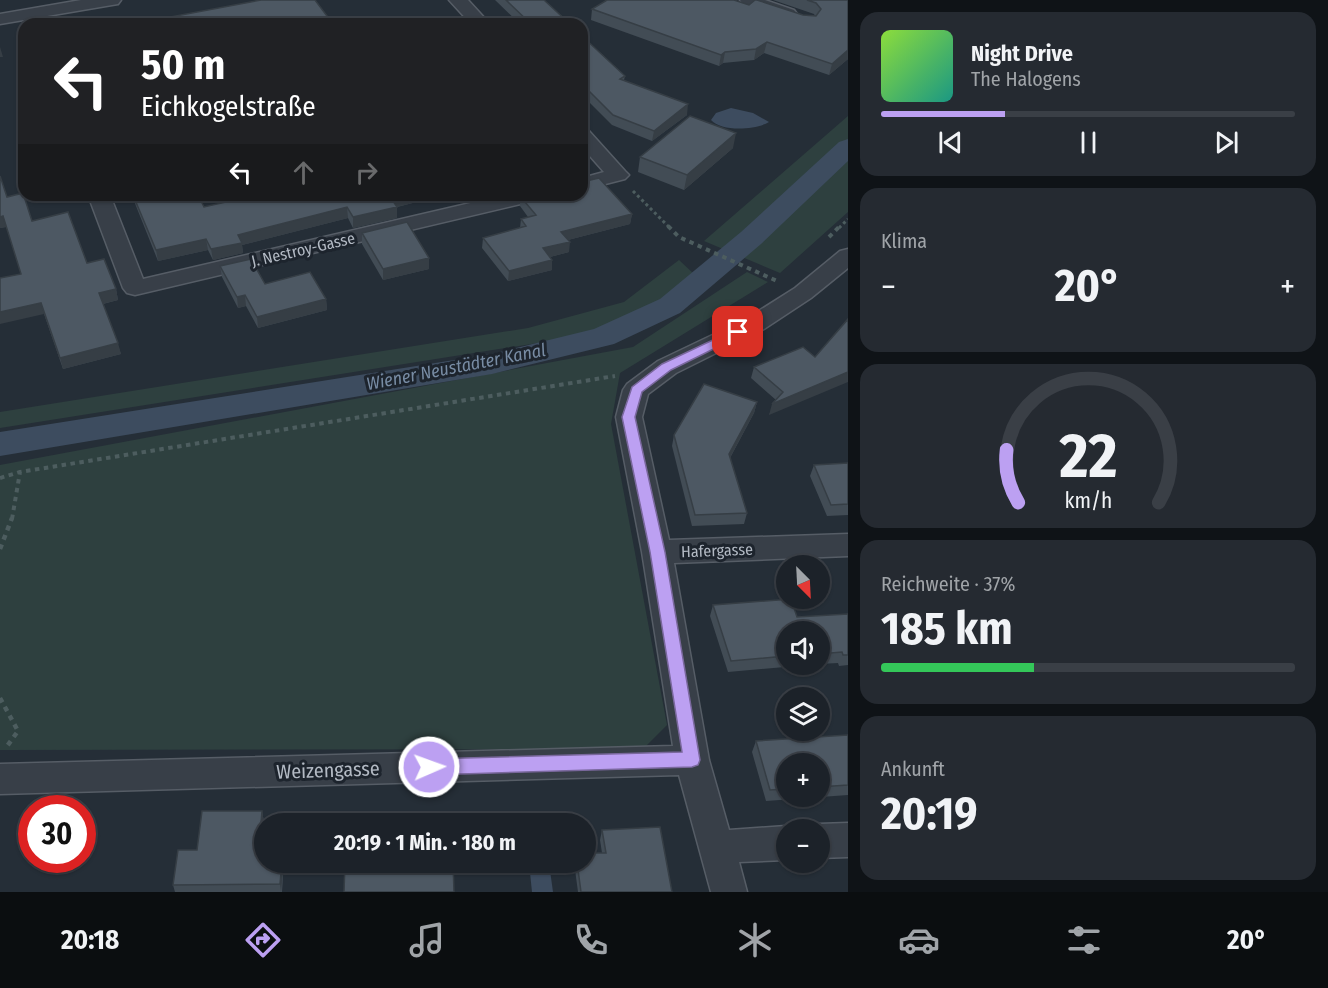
<!DOCTYPE html>
<html lang="de">
<meta charset="utf-8">
<style>
:root{--surface:#1c2229;--page:#252a31;--text:#f1f3f6;--muted:#a0a4a8;--line:#3a3f46;--accent:#bca0f2}
body{margin:0;font-family:"Fira Sans Condensed",sans-serif;background:var(--page);color:var(--text);height:100vh;display:flex;flex-direction:column;font-size:22px;white-space:nowrap}
*{box-sizing:border-box;margin:0}
p{font-size:20px;color:var(--muted)}
.icon{flex:none;width:33px;height:33px;fill:none;stroke:currentColor;stroke-width:2;stroke-linecap:round;stroke-linejoin:round}
.map{position:relative;flex:1;overflow:hidden}
.panel{display:flex;flex-direction:column;gap:12px;padding:12px;background:#0f1317;width:480px}
.panel>*{flex:none}
.hud{position:absolute;left:18px;top:18px;width:570px;height:183px;border-radius:18px;box-shadow:0 2px 4px #0004,0 0 0 2px var(--line);background:#202124;color:#fff;overflow:hidden}
.needle{width:39px;rotate:156deg}
.buttons{position:absolute;left:776px;top:555px;display:grid;gap:12px}
.buttons a{display:grid;place-items:center;width:54px;height:54px;border-radius:50%;background:var(--surface);box-shadow:0 2px 4px #0004,0 0 0 2px var(--line);font-size:30px}
.speed{position:absolute;left:18px;top:795px;display:flex;gap:12px;font-size:30px;font-weight:700;text-align:center}
.speed>*{display:grid;place-content:center;width:78px;height:78px;border-radius:50%;background:var(--surface);box-shadow:0 2px 4px #0004,0 0 0 2px var(--line);line-height:1}
.speed .limit{border:9px solid #d22;background:#fff;color:#111}
.pin{position:absolute;display:grid;place-items:center;width:51px;height:51px;color:#fff;margin:-26px;border-radius:12px;box-shadow:0 3px 9px #0006}
.me{position:absolute;width:66px;margin:-33px;rotate:88deg;stroke-linejoin:round;filter:drop-shadow(0 0 4px #0008)}
.turn{display:flex;align-items:center;gap:21px;height:126px;padding:0 24px;font-size:27px}
.turn .icon{width:78px;height:78px;stroke-width:2.5}
.turn b{display:block;font-size:42px;line-height:51px}
.lanes{display:flex;align-items:center;height:57px;padding:0 24px;background:#0003;justify-content:center;gap:30px;direction:ltr}
.lanes .off{opacity:.35}
.big{font-size:45px;font-weight:700;line-height:1.1}
.panel .widget{flex:1;display:flex;flex-direction:column;justify-content:center;gap:9px;min-width:0;padding:0 21px;border-radius:18px;background:var(--page)}
.panel .dial{align-items:center;gap:0}
.dial svg{height:156px;overflow:visible;fill:none;stroke:var(--line);stroke-width:7;stroke-linecap:round;text-anchor:middle}
.dial text{fill:var(--text);stroke:none}
.song{display:flex;align-items:center;gap:18px}
.cover{width:72px;height:72px;border-radius:9px;background:linear-gradient(135deg,hsl(90 70% 55%),hsl(170 70% 35%))}
.played{height:6px;border-radius:3px;background:linear-gradient(90deg,var(--accent) 30%,var(--line) 30%)}
.keys{display:flex;justify-content:space-around;direction:ltr}
.heat{display:flex;justify-content:space-between;align-items:center;font-size:33px;direction:ltr}
.charge{height:9px;border-radius:4px;background:linear-gradient(90deg,#34c759 37%,var(--line) 0)}
.trip{position:absolute;left:254px;top:813px;width:342px;height:60px;border-radius:30px;background:var(--surface);box-shadow:0 2px 4px #0004,0 0 0 2px var(--line);font-weight:700;line-height:60px;text-align:center}
.tab-bar{display:flex;height:96px;justify-content:space-around;align-items:center;background:#0b0e10;color:var(--muted)}
.tab-bar .icon{width:42px;height:42px}
.tab-bar .selected{color:var(--accent)}
.tab-bar b{font-size:27px;color:var(--text)}
main{display:flex;flex:1;min-height:0}
.map>svg:first-child{display:block}
.green{fill:#2e403f}
.water{fill:#3d4c5f}
.lines{fill:none;stroke-linecap:round;stroke-linejoin:round}
.canal{fill:#3d4c5f;fill-rule:evenodd}
.street-casing{stroke:#565d66;stroke-width:3}
.path-far2{stroke:#4d5d5f;stroke-width:3;stroke-dasharray:3 3;stroke-linecap:butt}
.path-far1{stroke:#4d5d5f;stroke-width:4;stroke-dasharray:4.5 4.5;stroke-linecap:butt}
.path{stroke:#4d5d5f;stroke-width:4.5;stroke-dasharray:5 5;stroke-linecap:butt}
.street{fill:#383f48;fill-rule:evenodd}
.wall{fill:#424c55;fill-rule:evenodd}
.shaded-wall{fill:#363e45}
.building{fill:#4d5863;stroke:#363e45;stroke-width:1.5}
.route{fill:#bca0f2;stroke:#7a689d;stroke-width:1.5}
.labels{text-anchor:middle;stroke-width:6;stroke-linejoin:round;paint-order:stroke}
.street-label{font-size:16px;fill:#b3bac4;stroke:#1d242d}
.water-label{font-size:18px;font-style:italic;fill:#788ca4;stroke:#1d242d}
.near-street-label{font-size:20px;fill:#b3bac4;stroke:#1d242d}
</style>
<main>
<div class="map">
<svg width="848" height="892" viewBox="0 0 848 892">
<rect width="100%" height="100%" fill="#252e37"/>
<path class="green" d="M848,116V212L780,273L704,241Z
M679,260L694,274L655,304L588,335L0,428V412L528,328L624,302Z
M747,272L768,282L620,373L611,424L667,725L643,749L0,750V465L633,347Z"/>
<path class="water" d="M731,108L753,113L769,122C756,130 721,132 711,120L716,113Z
M529,863H549L553,892H532Z"/>
<g class="lines">
<path class="canal" d="M848,139V161L761,244L680,313L614,344L492,374L0,456V432L492,354L594,329L660,299L741,232L839,142Z"/>
<defs>
<path id="street" d="M81,0H121L118,4L112,5L0,24V14Z
M449,0H468L490,24H471Z
M740,0H765L794,10L797,14L794,18L788,19L743,4Z
M582,129L589,131L625,171L629,175L625,179L582,190V178L604,172L582,147Z
M88,195H110L143,279L505,195H544L541,200L533,201L135,295L127,293L123,288Z
M848,249V268L811,298L764,329L676,373L648,394L642,417L669,540L848,534V556L674,563L709,760L729,830L786,826L794,830H786V860L739,862L747,892H711L679,775L0,794V764L673,746L642,552L616,417L623,390L627,384L658,361L746,319L795,288L840,251Z
M848,823V857L819,858V830L806,829L819,824Z"/>
</defs>
<use href="#street" class="street-casing"/>
<path class="path-far2" d="M633,191L670,228
M839,228L848,219"/>
<path class="path-far1" d="M668,226L679,237L777,281
M829,237L840,226
M0,478L20,472L615,376
M12,519L20,472"/>
<path class="path" d="M0,549L12,518
M0,698L18,731L5,749"/>
<use href="#street" class="street"/>
</g>
<path class="wall" d="M495,0H544L570,24H520Z
M773,0H848V59L829,75L764,53L754,60L723,63L719,66L591,20L592,9L749,5L803,15L815,16L814,14Z
M582,36L625,76L624,80L687,115L652,141L612,125L582,95Z
M733,148L684,190L638,172L640,157Z
M0,176L7,197L32,221L87,263L116,289L118,300L103,304L121,354L63,369L44,314L6,227L0,228Z
M128,195H198L204,207L444,195L397,207V218L353,228L348,218L242,245L243,253L213,260L208,250L158,261L132,196L129,197Z
M520,196L632,214L630,224L568,240L569,252L550,257L552,260V270L508,281L482,248L483,238L520,228L521,219L528,217L520,206Z
M362,233L429,258V269L383,280L362,244Z
M220,266L265,284L326,299L327,310L258,328L246,306L238,308L222,277Z
M815,357L769,415L776,400L751,378L754,367Z
M757,402L754,413L730,458L747,513L744,524L692,526L672,446L674,435Z
M848,463V515L827,516L810,476L814,465Z
M713,605L797,617L848,614V665L839,666L838,663L819,664V632H786V664H819L728,672L710,616Z
M848,735V795L766,801L752,752L756,741ZM786,764H819V796H786Z
M262,811L264,822L261,848L264,862H284L282,892H175L173,885L197,850Z
M602,830L672,892H578L574,862H585L602,853L600,840Z"/>
<path class="shaded-wall" d="M767,42L764,53L754,60L756,49Z
M0,47L3,57H0Z
M848,50V59L829,75L832,64Z
M725,52L723,63L719,66L721,55Z
M688,104L687,115L652,141L654,131Z
M736,133L733,148L684,190L687,175Z
M586,165L585,175L582,177V167Z
M402,195H444L397,207V218L353,228V217L391,198Z
M347,207L348,218L242,245L243,253L213,260L211,249L238,235Z
M632,214L630,224L560,242L561,232Z
M3,216L6,227L0,228V217Z
M206,239L208,250L158,261L156,250Z
M570,242L569,252L542,259L543,248Z
M429,258V269L383,280V269Z
M552,260V270L508,281L509,271Z
M116,289L118,300L102,304L99,293Z
M245,295L246,306L238,308L237,297Z
M326,299L327,310L258,328L257,317Z
M41,303L44,314L0,324V312Z
M118,343L121,354L63,369L60,358Z
M848,372V382L769,415L772,404Z
M757,402L754,413L726,465L729,454Z
M262,811L264,822L261,858L259,848Z
M282,862H284L281,892L280,884Z"/>
<path class="building" d="M261,0H315L333,24H151L149,21Z
M506,0H544L570,24H531Z
M607,0H734L749,5L755,0H757L803,15L816,16L821,9L816,3L807,0H848V50L832,64L767,42L756,49L725,52L721,55L592,9Z
M582,36L625,76L620,79L688,104L654,131L613,115L582,84Z
M690,116L736,133L687,175L640,157Z
M582,160L586,165L582,167Z
M0,176L7,197L23,193L32,221L68,212L87,263L104,259L116,289L99,293L118,343L60,358L41,303L0,312V278L21,274L3,216L0,217Z
M599,178L632,214L561,232L570,242L543,248L552,260L509,271L483,238L526,226L521,219L536,215L520,196L527,195H582V182Z
M133,195H198L204,207L257,195H402L391,198L397,207L353,217L347,207L238,235L242,243L211,249L206,239L156,250Z
M407,222L429,258L383,269L362,233Z
M251,259L265,284L310,272L326,299L257,317L245,295L237,297L220,266Z
M848,319V372L772,404L783,392L754,367L803,347L815,357Z
M704,384L757,402L729,454L747,513L695,515L674,435Z
M848,463V504L831,505L814,465Z
M791,599L797,617L848,614V655H843L842,652L819,654V632H786V656L731,661L713,605Z
M848,735V785L819,787V764H786V789L770,790L756,741Z
M202,811H262L259,848H264V862H282L280,884L173,885L178,850H197Z
M660,827L672,892H581L577,862H585V853H606L602,830Z
M345,862H453L454,892H344Z"/>
<path class="route" d="M738,328L744,332L742,335L671,370L642,392L635,417L665,552L700,760L698,765L692,767L429,775L423,772L421,767L423,762L429,759L682,752L650,552L622,417L632,387L662,364Z"/>
<g class="labels">
<g class="street-label">
<text transform="translate(303 249) rotate(-13)" y="6">J. Nestroy-Gasse</text>
<text transform="translate(717 550) rotate(-2)" y="6">Hafergasse</text>
</g>
<g class="water-label">
<text transform="translate(456 367) rotate(-11)" y="6">Wiener Neustädter Kanal</text>
</g>
<g class="near-street-label">
<text transform="translate(328 770) rotate(-2)" y="7">Weizengasse</text>
</g>
</g>
</svg>
<div class="buttons">
<a><svg class="needle" viewBox="-14 -14 28 28"><path d="M0-13l5 13h-10z" fill="#e53935"/><path d="M0 13l5-13h-10z" fill="#a0a4a8"/></svg></a>
<a><svg class="icon" aria-label="sound" viewBox="0 0 24 24"><path d="M4 9h4l5-4v14l-5-4H4zM17 9q2 3 0 6"/></svg></a>
<a><svg class="icon" aria-label="layers" viewBox="0 0 24 24"><path d="M12 4l9 5-9 5-9-5zM3 14l9 5 9-5"/></svg></a>
<a>+</a>
<a>−</a>
</div>
<div class="speed"><div class="limit">30</div></div>
<div class="pin" style="left:738px;top:332px;background:#d93025"><svg class="icon" aria-label="arrive" viewBox="0 0 24 24"><path d="M6 21V4h12l-3 4 3 4H6"/></svg></div>
<svg class="me" style="left:429px;top:767px" viewBox="-20 -20 40 40"><circle r="17" fill="#bca0f2" stroke="#fff" stroke-width="3"/><path d="M0-11L8 9 0 5-8 9z" fill="#fff"/></svg>
<div class="trip">20:19 · 1 Min. · 180 m</div>
<div class="hud">
<div class="turn"><svg class="icon" aria-label="left" viewBox="0 0 24 24"><path d="M17 20v-9H6M10 6l-5 5 5 5"/></svg><div><b>50 m</b>Eichkogelstraße</div></div>
<div class="lanes"><svg class="icon" aria-label="left" viewBox="0 0 24 24"><path d="M17 20v-9H6M10 6l-5 5 5 5"/></svg><svg class="icon off" aria-label="ahead" viewBox="0 0 24 24"><path d="M12 20V5M6 11l6-6 6 6"/></svg><svg class="icon off" aria-label="right" viewBox="0 0 24 24"><path d="M7 20v-9h11M14 6l5 5-5 5"/></svg></div>
</div>
</div>
<section class="panel">
<div class="widget">
<div class="song"><i class="cover"></i><div><b>Night Drive</b><p>The Halogens</p></div></div>
<div class="played"></div>
<div class="keys"><svg class="icon" aria-label="previous" viewBox="0 0 24 24"><path d="M18 5L8 12l10 7zM5 5v14"/></svg><svg class="icon" aria-label="pause" viewBox="0 0 24 24"><path d="M8 5v14M16 5v14"/></svg><svg class="icon" aria-label="next" viewBox="0 0 24 24"><path d="M6 5l10 7-10 7zM19 5v14"/></svg></div>
</div>
<div class="widget"><p>Klima</p>
<div class="heat"><a>−</a><b class="big">20°</b><a>+</a></div>
</div>
<div class="widget dial"><svg viewBox="0 0 100 80">
<path d="M14 69A42 42 0 1 1 86 69"/>
<path d="M14 69A42 42 0 0 1 8 42" stroke="#bca0f2"/>
<text x="50" y="56" font-size="32" font-weight="700">22</text>
<text x="50" y="72" font-size="11">km/h</text>
</svg></div>
<div class="widget"><p>Reichweite · 37%</p><b class="big">185 km</b><div class="charge"></div></div>
<div class="widget"><p>Ankunft</p><b class="big">20:19</b></div>
</section>
</main>
<nav class="tab-bar">
<b>20:18</b>
<svg class="icon selected" aria-label="directions" viewBox="0 0 24 24"><path d="M12 3l9 9-9 9-9-9zM9 14v-3h6M13 9l2 2-2 2"/></svg>
<svg class="icon" aria-label="music" viewBox="0 0 24 24"><path d="M9 18V5l10-2v13"/><circle cx="6" cy="18" r="3"/><circle cx="16" cy="16" r="3"/></svg>
<svg class="icon" aria-label="phone" viewBox="0 0 24 24"><path d="M5 4h4l2 5-3 2q2 4 5 5l2-3 5 2v4C11 20 4 13 5 4z"/></svg>
<svg class="icon" aria-label="climate" viewBox="0 0 24 24"><path d="M12 3v18M4 7l16 10M4 17L20 7"/></svg>
<svg class="icon" aria-label="car" viewBox="0 0 24 24"><path d="M5 17H2v-5l4-1 3-4h7l3 4 3 1v5h-3M9 17h6M6 11h13"/><circle cx="7" cy="17" r="2"/><circle cx="17" cy="17" r="2"/></svg>
<svg class="icon" aria-label="filters" viewBox="0 0 24 24"><path d="M4 7h16M4 17h16"/><circle cx="9" cy="7" r="2"/><circle cx="15" cy="17" r="2"/></svg>
<b>20°</b>
</nav>
